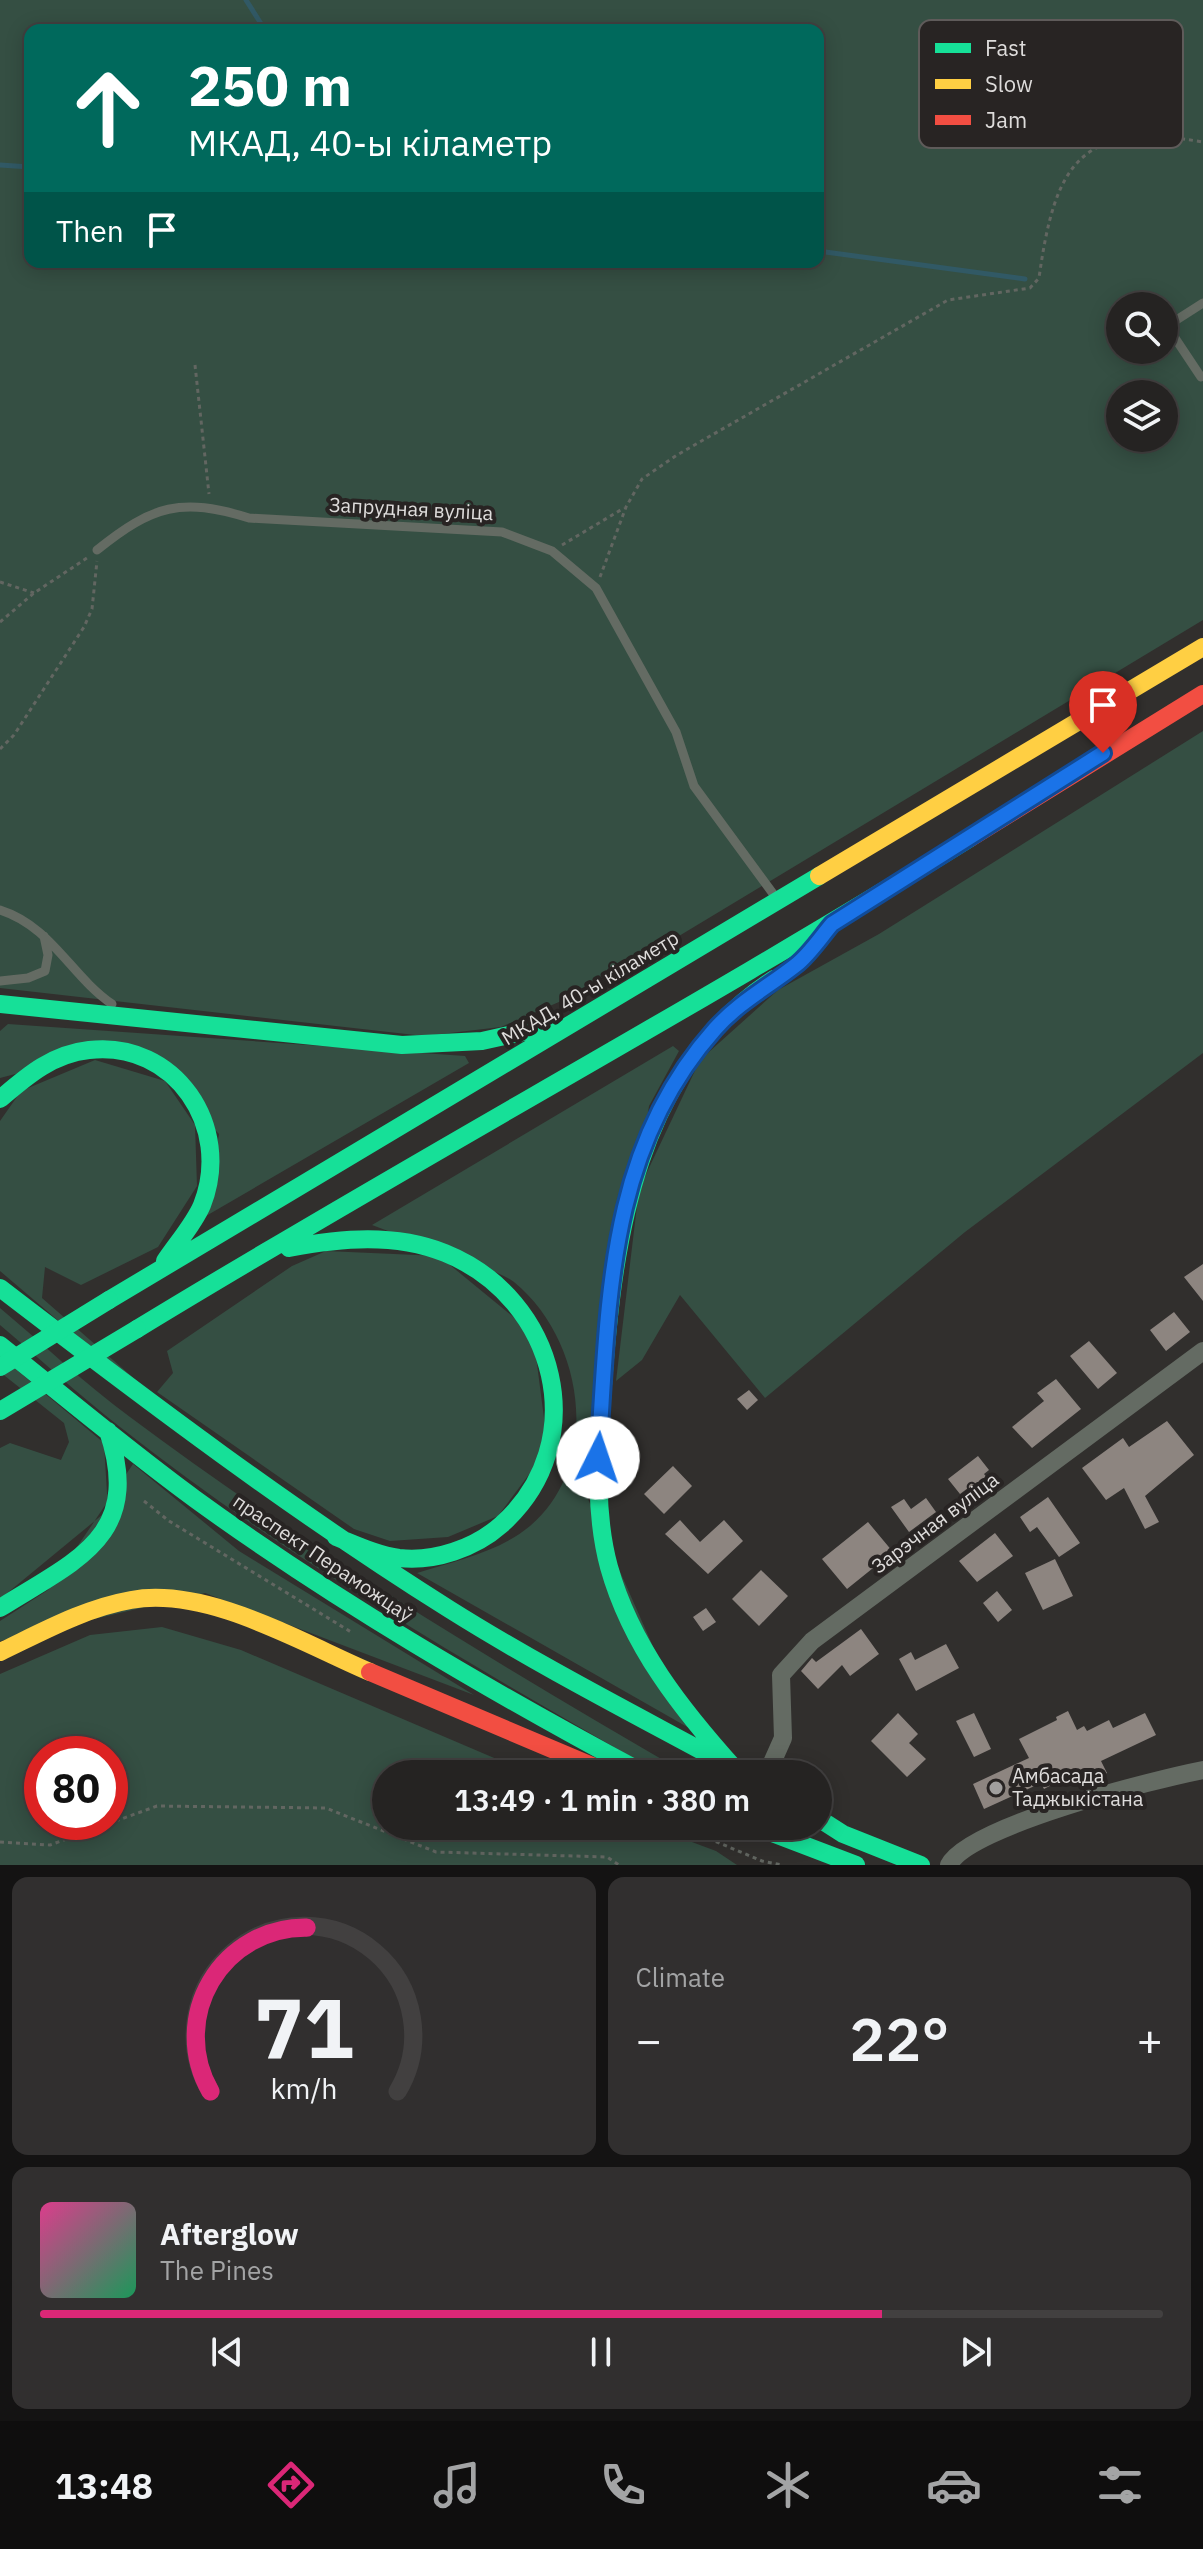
<!DOCTYPE html>
<meta charset="utf-8">
<style>
:root{--surface:#252322;--page:#312f2f;--text:#f1f3f6;--muted:#a3a4a5;--line:#424040;--accent:#db2777}
body{margin:0;font-family:"IBM Plex Sans",sans-serif;background:var(--page);color:var(--text);height:100vh;display:flex;flex-direction:column;font-size:30px;white-space:nowrap}
*{box-sizing:border-box;margin:0}
p{font-size:26px;color:var(--muted)}
.icon{flex:none;width:44px;height:44px;fill:none;stroke:currentColor;stroke-width:2;stroke-linecap:round;stroke-linejoin:round}
.map{position:relative;height:1865px;overflow:hidden}
.side{display:flex;flex-direction:column;gap:12px;padding:12px;background:#141313;flex:1}
.side>*{flex:none}
.top-card{position:absolute;left:24px;top:24px;width:800px;height:244px;border-radius:16px;box-shadow:0 4px 20px #0003,0 0 0 2px var(--line);background:#00695c;color:#fff;overflow:hidden}
.controls{position:absolute;left:1106px;top:292px;display:grid;gap:16px}
.controls a{display:grid;place-items:center;width:72px;height:72px;border-radius:50%;background:var(--surface);box-shadow:0 4px 20px #0003,0 0 0 2px var(--line);font-size:40px}
.speed{position:absolute;left:24px;top:1736px;display:flex;gap:16px;font-size:40px;font-weight:700;text-align:center}
.speed>*{display:grid;place-content:center;width:104px;height:104px;border-radius:50%;background:var(--surface);box-shadow:0 4px 20px #0003,0 0 0 2px var(--line);line-height:1}
.speed .limit{border:12px solid #d22;background:#fff;color:#111}
.pin{position:absolute;display:grid;place-items:center;width:68px;height:68px;color:#fff;margin:-82px -34px;border-radius:50% 50% 50% 0;rotate:-45deg;box-shadow:0 0 8px #0007}
.pin .icon{rotate:45deg}
.me{position:absolute;width:88px;margin:-44px;rotate:4deg;stroke-linejoin:round;filter:drop-shadow(0 0 6px #0008)}
.turn{display:flex;align-items:center;gap:28px;height:168px;padding:0 32px;font-size:36px}
.turn .icon{width:104px;height:104px;stroke-width:2.5}
.turn b{display:block;font-size:56px;line-height:68px}
.then{display:flex;align-items:center;height:76px;padding:0 32px;background:#0003;gap:16px;font-size:30px}
.big{font-size:60px;font-weight:600;line-height:1.1}
.side .widget{flex:1;display:flex;flex-direction:column;justify-content:center;gap:12px;min-width:0;padding:0 28px;border-radius:16px;background:var(--page)}
.side .dial{align-items:center;gap:0}
.dial svg{height:208px;overflow:visible;fill:none;stroke:var(--line);stroke-width:7;stroke-linecap:round;text-anchor:middle}
.dial text{fill:var(--text);stroke:none}
.song{display:flex;align-items:center;gap:24px}
.cover{width:96px;height:96px;border-radius:12px;background:linear-gradient(135deg,hsl(330 70% 55%),hsl(150 70% 35%))}
.played{height:8px;border-radius:4px;background:linear-gradient(90deg,var(--accent) 75%,var(--line) 75%)}
.keys{display:flex;justify-content:space-around;direction:ltr}
.heat{display:flex;justify-content:space-between;align-items:center;font-size:44px;direction:ltr}
.side .tiles{flex:1;display:grid;gap:12px;grid-template-columns:1fr 1fr}
.widget:last-child{grid-column:span 2}
.trip{position:absolute;left:372px;top:1760px;width:460px;height:80px;border-radius:40px;background:var(--surface);box-shadow:0 4px 20px #0003,0 0 0 2px var(--line);font-weight:600;line-height:80px;text-align:center}
.tabs{display:flex;height:128px;justify-content:space-around;align-items:center;background:#0f0e0e;color:var(--muted)}
.tabs .icon{width:56px;height:56px}
.tabs .selected{color:var(--accent)}
.tabs b{font-size:36px;color:var(--text)}
.map>svg:first-child{display:block}
.green{fill:#354f43;fill-rule:evenodd}
.lines{fill:none;stroke-linecap:round;stroke-linejoin:round}
.stream{stroke:#315965;stroke-width:5}
.building{fill:#8d8580}
.path{stroke:#626661;stroke-width:3;stroke-dasharray:4 4;stroke-linecap:butt}
.lane{stroke:#646b63;stroke-width:9}
.street{stroke:#646b63;stroke-width:18}
.fast{stroke:#16e098;stroke-width:18}
.slow{stroke:#ffcf43;stroke-width:18}
.jam{stroke:#f24e42;stroke-width:18}
.fast-bridge{stroke:#16e098;stroke-width:18}
.route-casing{stroke:#114b97;stroke-width:20}
.route{stroke:#1a73e8;stroke-width:14}
.poi-dot{fill:#a19f9e;stroke:#282423;stroke-width:3}
.labels{text-anchor:middle;stroke-width:8;stroke-linejoin:round;paint-order:stroke}
.street-label{font-size:20px;fill:#dedcdb;stroke:#282423}
.poi-label{font-size:20px;fill:#dedcdb;stroke:#282423;text-anchor:start}
.key{fill:#282423;stroke:#5f5b5a;stroke-width:2}
.key-label{font-size:22px;fill:#dedcdb}
</style>
<div class="map">
<svg width="1203" height="1865" viewBox="0 0 1203 1865">
<rect width="100%" height="100%" fill="#312f2d"/>
<path class="green" d="M0,0H1203V620L596,986L501,1027L424,1036L0,988ZM30,30H818V262H30ZM1120,306H1164V350H1120ZM1120,394H1164V438H1120Z
M1203,731V1053L965,1232L765,1398L680,1295L642,1360L616,1381L639,1189L700,1060L778,990L879,934Z
M8,1024L465,1056L469,1063L206,1216L219,1134L130,1044L0,1078V1031Z
M673,1046L679,1051L649,1106L588,1499L689,1728L417,1573C455,1561 499,1552 530,1526C603,1464 584,1339 514,1282C502,1273 483,1268 469,1263C437,1250 405,1237 372,1225Z
M95,1060L165,1081L195,1125L197,1186L158,1247L81,1285L45,1267L42,1298L153,1395L149,1398L0,1271V1121L21,1091Z
M326,1251L439,1256L533,1333L548,1449L498,1516L448,1537L390,1541L354,1529L157,1392L173,1373L167,1351L292,1266Z
M0,1308C43,1344 85,1384 130,1417C308,1550 496,1663 687,1774H661C476,1668 288,1560 120,1427C79,1395 40,1359 0,1325Z
M0,1356L104,1443L108,1510L0,1599V1448L10,1443L61,1460L69,1442L64,1423L0,1372Z
M133,1464L239,1551L474,1695L205,1593L0,1641V1621L48,1590Z
M162,1627L241,1650L532,1774H386V1826H649L716,1851L737,1865H0V1674L90,1635ZM42,1754H110V1822H42Z"/>
<g class="lines">
<path class="stream" d="M246,0L265,30
M0,165L30,167
M818,251L1025,279"/>
</g>
<path class="building" d="M1203,1264V1301L1184,1277Z
M1174,1312L1190,1332L1166,1351L1150,1330Z
M1089,1341L1117,1373L1098,1389L1070,1356Z
M1056,1379L1081,1409L1032,1448L1012,1427L1044,1401L1037,1393Z
M749,1390L758,1400L747,1410L737,1399Z
M1167,1421L1194,1455L1145,1496L1159,1522L1145,1529L1124,1488L1106,1500L1082,1468L1123,1438L1129,1447Z
M978,1456L989,1470L984,1474L988,1479L971,1492L968,1488L960,1494L948,1479Z
M673,1466L692,1486L664,1514L644,1494Z
M1048,1497L1080,1543L1059,1557L1037,1527L1030,1532L1020,1517Z
M926,1498L936,1512L909,1532L891,1507L904,1499L911,1509Z
M680,1520L700,1542L724,1520L743,1541L708,1574L665,1534Z
M868,1522L893,1552L847,1589L822,1559Z
M995,1533L1013,1556L977,1582L959,1561Z
M1055,1559L1073,1596L1043,1610L1025,1573Z
M761,1570L788,1596L759,1626L732,1599Z
M997,1591L1012,1610L998,1622L983,1603Z
M706,1608L716,1622L703,1631L693,1617Z
M861,1629L879,1654L850,1676L842,1665L818,1689L801,1671L812,1658L816,1662Z
M946,1644L959,1668L916,1691L899,1659L911,1652L915,1660Z
M1068,1711L1077,1730L1084,1726L1087,1731L1109,1720L1113,1728L1145,1713L1156,1735L1101,1761L1107,1773L1088,1782L1082,1769L1044,1789L1041,1783L984,1809L973,1784L1029,1758L1019,1739L1057,1720L1056,1717Z
M898,1713L918,1734L909,1743L926,1759L907,1777L871,1741Z
M974,1713L991,1749L974,1757L956,1721Z"/>
<g class="lines">
<path class="path" d="M195,365L209,494
M562,545L624,508
M600,577L626,507L642,479L677,455L948,300L1030,288L1039,278C1055,163 1080,121 1203,142
M0,582L34,593
M0,622L34,593L87,558
M0,749L14,735L84,627L92,609L97,561
M144,1501L169,1521L351,1632
M679,1826L762,1861L782,1865
M0,1842L50,1845L157,1806L326,1808L436,1852L607,1857L619,1865"/>
<path class="lane" d="M1201,377L1167,326L1203,303
M97,550C153,505 181,497 249,518L502,532L552,551L596,588L676,732L694,786L774,895
M0,910C51,926 71,976 112,1004
M0,981L28,978L45,971L48,955L44,936"/>
<path class="street" d="M767,1774L783,1738L781,1675L812,1641L1203,1351
M949,1865C968,1826 1157,1779 1203,1770"/>
<path class="fast" d="M0,1004L402,1045L482,1041L550,1026
M0,1099C27,1076 52,1054 89,1050C175,1040 233,1127 202,1205C194,1224 177,1243 165,1261
M289,1248C341,1238 395,1233 445,1253C557,1298 594,1443 501,1525C475,1548 435,1562 399,1558C377,1555 356,1545 336,1537
M0,1288C146,1400 293,1511 449,1609C538,1665 632,1713 724,1763
M109,1300L819,876
M137,1329C412,1161 696,1008 970,838
M0,1345C65,1397 128,1450 195,1499C337,1602 490,1691 645,1774
M0,1608C78,1559 143,1536 108,1431
M736,1770C682,1710 631,1646 609,1567C593,1508 599,1446 603,1386C613,1237 637,1068 774,979
M818,1818L843,1834L921,1865
M754,1826L856,1865"/>
<path class="slow" d="M819,876L1203,647
M0,1652C42,1632 85,1608 131,1600C207,1586 302,1643 370,1672"/>
<path class="jam" d="M970,838L1203,694
M370,1672L611,1774"/>
<path class="fast-bridge" d="M0,1367L109,1300
M0,1411L137,1329"/>
</g>
<g class="lines">
<defs>
<path id="route" d="M598,1458C609,1304 606,1151 715,1029C739,1002 768,987 796,965C809,955 821,937 832,924L1103,753"/>
</defs>
<use href="#route" class="route-casing"/>
<use href="#route" class="route"/>
</g>
<circle class="poi-dot" cx="996" cy="1788" r="8"/>
<g class="labels">
<g class="street-label">
<text transform="translate(411 509) rotate(3)" y="7">Запрудная вуліца</text>
<text transform="translate(590 988) rotate(-31)" y="7">МКАД, 40-ы кіламетр</text>
<text transform="translate(935 1523) rotate(-37)" y="7">Зарэчная вуліца</text>
<text transform="translate(323 1558) rotate(34)" y="7">праспект Пераможцаў</text>
</g>
<g class="poi-label">
<text x="1012" y="1783">Амбасада<tspan x="1012" dy="23">Таджыкістана</tspan></text>
</g>
</g>
<rect x="919" y="20" width="264" height="128" rx="12" class="key"/>
<rect x="935" y="43" width="36" height="10" fill="#16e098"/>
<rect x="935" y="79" width="36" height="10" fill="#ffcf43"/>
<rect x="935" y="115" width="36" height="10" fill="#f24e42"/>
<g class="key-label">
<text x="985" y="56">Fast</text>
<text x="985" y="92">Slow</text>
<text x="985" y="128">Jam</text>
</g>
</svg>
<div class="controls">
<a><svg class="icon" aria-label="search" viewBox="0 0 24 24"><circle cx="10" cy="10" r="6"/><path d="M15 15l6 6"/></svg></a>
<a><svg class="icon" aria-label="layers" viewBox="0 0 24 24"><path d="M12 4l9 5-9 5-9-5zM3 14l9 5 9-5"/></svg></a>
</div>
<div class="speed"><div class="limit">80</div></div>
<div class="pin" style="left:1103px;top:753px;background:#d93025"><svg class="icon" aria-label="arrive" viewBox="0 0 24 24"><path d="M6 21V4h12l-3 4 3 4H6"/></svg></div>
<svg class="me" style="left:598px;top:1458px" viewBox="-20 -20 40 40"><circle r="19" fill="#fff"/><path d="M0-13L10 11 0 6-10 11z" fill="#1a73e8"/></svg>
<div class="trip">13:49 · 1 min · 380 m</div>
<div class="top-card">
<div class="turn"><svg class="icon" aria-label="ahead" viewBox="0 0 24 24"><path d="M12 20V5M6 11l6-6 6 6"/></svg><div><b>250 m</b>МКАД, 40-ы кіламетр</div></div>
<div class="then">Then<svg class="icon" aria-label="arrive" viewBox="0 0 24 24"><path d="M6 21V4h12l-3 4 3 4H6"/></svg></div>
</div>
</div>
<section class="side">
<div class="tiles">
<div class="widget dial"><svg viewBox="0 0 100 80">
<path d="M14 69A42 42 0 1 1 86 69"/>
<path d="M14 69A42 42 0 0 1 51 6" stroke="#db2777"/>
<text x="50" y="56" font-size="32" font-weight="700">71</text>
<text x="50" y="72" font-size="11">km/h</text>
</svg></div>
<div class="widget"><p>Climate</p>
<div class="heat"><a>−</a><b class="big">22°</b><a>+</a></div>
</div>
<div class="widget">
<div class="song"><i class="cover"></i><div><b>Afterglow</b><p>The Pines</p></div></div>
<div class="played"></div>
<div class="keys"><svg class="icon" aria-label="previous" viewBox="0 0 24 24"><path d="M18 5L8 12l10 7zM5 5v14"/></svg><svg class="icon" aria-label="pause" viewBox="0 0 24 24"><path d="M8 5v14M16 5v14"/></svg><svg class="icon" aria-label="next" viewBox="0 0 24 24"><path d="M6 5l10 7-10 7zM19 5v14"/></svg></div>
</div>
</div>
</section>
<nav class="tabs">
<b>13:48</b>
<svg class="icon selected" aria-label="directions" viewBox="0 0 24 24"><path d="M12 3l9 9-9 9-9-9zM9 14v-3h6M13 9l2 2-2 2"/></svg>
<svg class="icon" aria-label="music" viewBox="0 0 24 24"><path d="M9 18V5l10-2v13"/><circle cx="6" cy="18" r="3"/><circle cx="16" cy="16" r="3"/></svg>
<svg class="icon" aria-label="phone" viewBox="0 0 24 24"><path d="M5 4h4l2 5-3 2q2 4 5 5l2-3 5 2v4C11 20 4 13 5 4z"/></svg>
<svg class="icon" aria-label="climate" viewBox="0 0 24 24"><path d="M12 3v18M4 7l16 10M4 17L20 7"/></svg>
<svg class="icon" aria-label="car" viewBox="0 0 24 24"><path d="M5 17H2v-5l4-1 3-4h7l3 4 3 1v5h-3M9 17h6M6 11h13"/><circle cx="7" cy="17" r="2"/><circle cx="17" cy="17" r="2"/></svg>
<svg class="icon" aria-label="filters" viewBox="0 0 24 24"><path d="M4 7h16M4 17h16"/><circle cx="9" cy="7" r="2"/><circle cx="15" cy="17" r="2"/></svg>
</nav>
